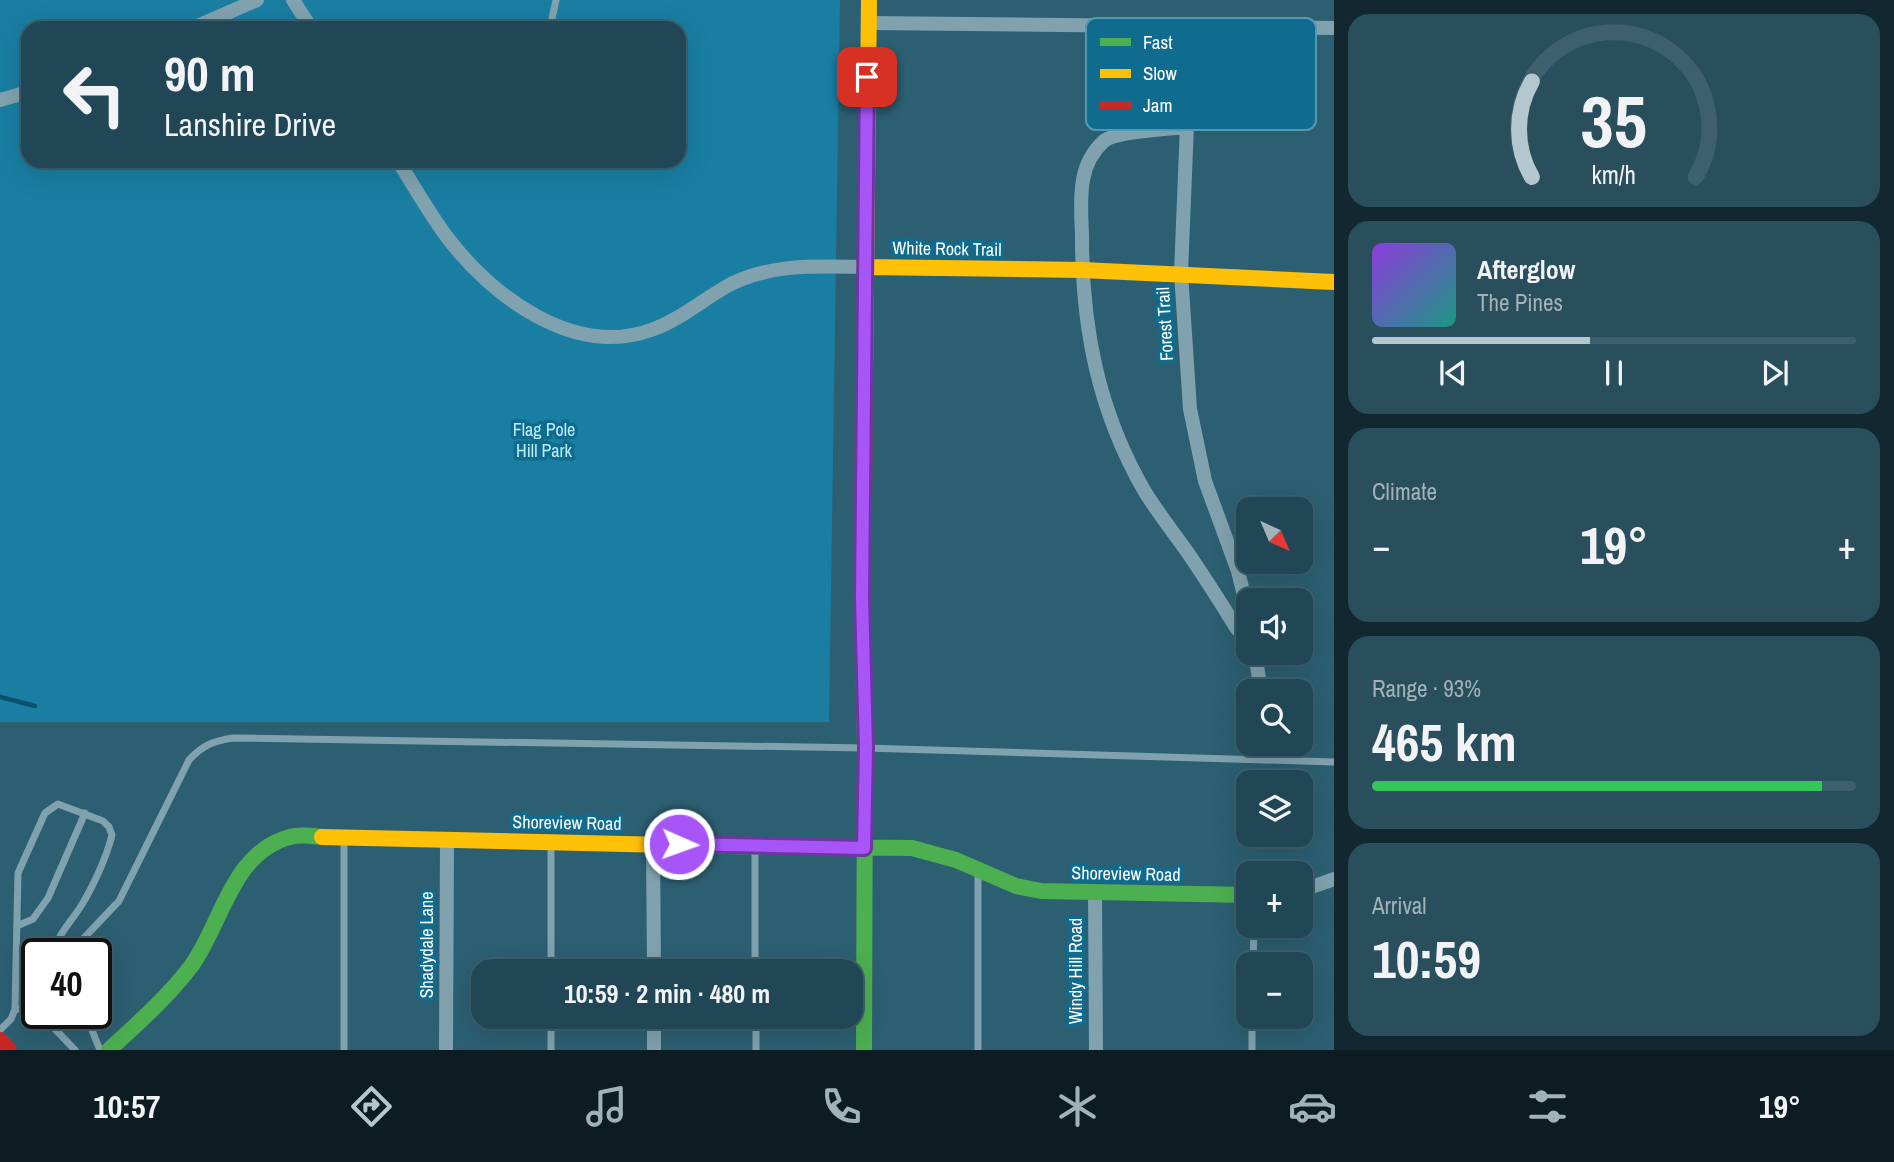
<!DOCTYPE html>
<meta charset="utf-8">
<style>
:root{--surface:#214756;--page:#294e5c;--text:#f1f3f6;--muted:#a2b2b9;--line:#3e5f6c;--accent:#b5c7ce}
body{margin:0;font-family:"Archivo Narrow",sans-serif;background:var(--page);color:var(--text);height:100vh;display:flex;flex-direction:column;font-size:26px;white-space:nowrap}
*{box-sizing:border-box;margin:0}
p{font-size:23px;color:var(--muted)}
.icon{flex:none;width:38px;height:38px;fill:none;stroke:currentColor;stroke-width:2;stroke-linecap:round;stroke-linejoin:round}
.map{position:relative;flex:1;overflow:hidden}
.sheet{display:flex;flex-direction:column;gap:14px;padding:14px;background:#12272f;width:560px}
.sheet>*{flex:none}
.hud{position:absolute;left:21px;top:21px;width:665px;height:147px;border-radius:21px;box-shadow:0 7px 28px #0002,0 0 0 2px var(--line);background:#214756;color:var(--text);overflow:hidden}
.needle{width:46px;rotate:136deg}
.controls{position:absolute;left:1236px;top:497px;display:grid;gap:14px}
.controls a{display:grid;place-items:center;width:77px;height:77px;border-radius:14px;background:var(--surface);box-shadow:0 7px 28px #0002,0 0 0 2px var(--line);font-size:35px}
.speed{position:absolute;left:21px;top:938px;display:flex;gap:14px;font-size:35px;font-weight:700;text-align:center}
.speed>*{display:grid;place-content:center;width:91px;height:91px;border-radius:50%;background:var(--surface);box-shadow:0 7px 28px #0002,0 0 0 2px var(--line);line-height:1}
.speed .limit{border:4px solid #111;border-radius:10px;background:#fff;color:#111}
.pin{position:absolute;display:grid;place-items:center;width:60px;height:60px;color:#fff;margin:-30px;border-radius:14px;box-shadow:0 4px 10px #0006}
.me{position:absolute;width:77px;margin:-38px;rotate:92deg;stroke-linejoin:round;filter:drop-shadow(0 0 5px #0008)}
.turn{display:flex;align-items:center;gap:24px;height:147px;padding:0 28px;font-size:32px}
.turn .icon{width:91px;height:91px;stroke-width:2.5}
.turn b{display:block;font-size:49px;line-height:60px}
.big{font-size:52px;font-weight:800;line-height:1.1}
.sheet .card{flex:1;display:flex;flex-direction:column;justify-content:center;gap:10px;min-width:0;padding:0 24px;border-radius:21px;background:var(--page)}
.sheet .dial{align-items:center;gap:0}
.dial svg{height:182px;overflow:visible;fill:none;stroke:var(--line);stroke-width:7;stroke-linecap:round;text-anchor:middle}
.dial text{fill:var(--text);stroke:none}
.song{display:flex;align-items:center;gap:21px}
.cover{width:84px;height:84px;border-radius:10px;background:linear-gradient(135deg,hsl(270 70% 55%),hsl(170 70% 35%))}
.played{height:7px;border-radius:4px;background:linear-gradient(90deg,var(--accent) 45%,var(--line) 45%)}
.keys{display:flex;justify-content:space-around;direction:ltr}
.heat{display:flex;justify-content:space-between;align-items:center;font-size:38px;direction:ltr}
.charge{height:10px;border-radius:5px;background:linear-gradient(90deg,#34c759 93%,var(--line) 0)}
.trip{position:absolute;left:471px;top:959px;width:392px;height:70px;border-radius:21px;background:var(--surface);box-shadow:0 7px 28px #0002,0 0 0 2px var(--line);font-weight:800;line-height:70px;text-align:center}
.tab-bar{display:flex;height:112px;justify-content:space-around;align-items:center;background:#0d1c22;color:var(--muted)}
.tab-bar .icon{width:49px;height:49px}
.tab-bar .active{color:var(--accent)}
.tab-bar b{font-size:32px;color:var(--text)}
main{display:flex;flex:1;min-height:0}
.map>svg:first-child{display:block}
.green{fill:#197ea2;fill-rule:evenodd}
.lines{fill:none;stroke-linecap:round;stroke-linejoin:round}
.stream{stroke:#0b506c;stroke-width:4.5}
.lane{stroke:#80a2ae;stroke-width:7}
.street{stroke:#80a2ae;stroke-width:14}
.fast{stroke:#4caf50;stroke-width:16}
.slow{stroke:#ffc107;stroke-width:16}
.jam{stroke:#c62828;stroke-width:16}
.route-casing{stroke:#6d37a1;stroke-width:18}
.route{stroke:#a855f7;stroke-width:12}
.labels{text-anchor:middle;stroke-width:7;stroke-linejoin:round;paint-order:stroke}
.street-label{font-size:18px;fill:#fff;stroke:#0f6c8f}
.park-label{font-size:18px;fill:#bfeefe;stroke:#0f6c8f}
.key{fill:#0f6c8f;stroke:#5798b1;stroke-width:2}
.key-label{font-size:19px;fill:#fff}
</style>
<main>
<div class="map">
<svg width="1334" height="1050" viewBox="0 0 1334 1050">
<rect width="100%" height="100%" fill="#2c5f72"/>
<path class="green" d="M0,0H840L829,722H0ZM28,28H679V161H28Z"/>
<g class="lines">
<path class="stream" d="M0,697L35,706"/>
<path class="lane" d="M550,28L556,0
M344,841V1050
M755,849V971
M978,871V1050
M17,926L33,919L48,898L85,813
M78,954L83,939L119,901L189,760C203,745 213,741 233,738L865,748L1334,762
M1253,964L1254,926
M551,971V845
M15,1009L37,1010
M48,1013L54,1028L75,1050
M85,1013L100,1050
M756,1017V1050
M0,1030L11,1019L15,1009L18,873L45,813L58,804L103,821L109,827L112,835C107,856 93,887 81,906C71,922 57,935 53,954
M551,1050V1017
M1252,1050V1017"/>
<path class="street" d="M293,0L311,28
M868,23L1334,28
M1191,26L1181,273L1190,409L1205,481L1238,571L1248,612
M193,28L257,0
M0,100L28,92
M1187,127C1170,129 1116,131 1104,141C1076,166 1081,202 1082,236C1082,328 1098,411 1145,492C1158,513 1174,533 1188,553C1205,578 1221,603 1237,629L1248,633
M398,161C414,186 429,213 447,237C491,296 574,358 651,330C680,320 702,300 729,285C772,263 818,266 864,267
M1255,653L1261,691
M653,844L654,971
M1300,891L1334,879
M1095,892L1096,1050
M654,1017V1050
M446,1050L447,840"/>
<path class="fast" d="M863,639L865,748L864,1050
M709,846L912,848L956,860L1016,886L1041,891L1248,895
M109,1050C138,1023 168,997 192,965C222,923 232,852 290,837C300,834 312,836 322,837"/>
<path class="slow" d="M864,267L1082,270L1334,282
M865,374L869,0
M322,837L709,846"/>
<path class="jam" d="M863,639L865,374
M0,1040L9,1050"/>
</g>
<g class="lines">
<defs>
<path id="route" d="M679,844L864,848L866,748L862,598L867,77"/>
</defs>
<use href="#route" class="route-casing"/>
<use href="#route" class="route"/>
</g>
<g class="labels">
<g class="street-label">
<text transform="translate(947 249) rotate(1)" y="6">White Rock Trail</text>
<text transform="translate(1165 324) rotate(-93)" y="6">Forest Trail</text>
<text transform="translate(567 823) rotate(1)" y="6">Shoreview Road</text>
<text transform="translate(1126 874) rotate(1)" y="6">Shoreview Road</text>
<text transform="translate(427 945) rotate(-90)" y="6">Shadydale Lane</text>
<text transform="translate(1076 971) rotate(-90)" y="6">Windy Hill Road</text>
</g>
<g class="park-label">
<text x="544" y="436">Flag Pole<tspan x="544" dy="21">Hill Park</tspan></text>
</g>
</g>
<rect x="1086" y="18" width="230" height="112" rx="10" class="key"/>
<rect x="1100" y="38" width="31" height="8" fill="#4caf50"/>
<rect x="1100" y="69" width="31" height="9" fill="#ffc107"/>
<rect x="1100" y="101" width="31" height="8" fill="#c62828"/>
<g class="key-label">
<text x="1143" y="49">Fast</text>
<text x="1143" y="80">Slow</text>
<text x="1143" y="112">Jam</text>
</g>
</svg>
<div class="controls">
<a><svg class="needle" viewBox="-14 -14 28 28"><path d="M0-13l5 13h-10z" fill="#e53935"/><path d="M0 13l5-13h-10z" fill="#a2b2b9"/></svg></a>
<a><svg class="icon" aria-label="sound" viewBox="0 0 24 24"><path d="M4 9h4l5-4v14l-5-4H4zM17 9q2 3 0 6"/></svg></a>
<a><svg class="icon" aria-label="search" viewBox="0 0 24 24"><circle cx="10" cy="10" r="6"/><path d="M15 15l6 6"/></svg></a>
<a><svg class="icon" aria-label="layers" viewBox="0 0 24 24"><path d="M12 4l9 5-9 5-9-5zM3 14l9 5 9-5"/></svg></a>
<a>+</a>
<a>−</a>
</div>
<div class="speed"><div class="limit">40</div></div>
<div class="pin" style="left:867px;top:77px;background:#d93025"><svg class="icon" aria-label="arrive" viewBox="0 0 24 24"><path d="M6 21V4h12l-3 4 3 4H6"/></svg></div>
<svg class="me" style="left:679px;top:844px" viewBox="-20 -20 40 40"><circle r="17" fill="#a855f7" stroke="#fff" stroke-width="3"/><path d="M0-11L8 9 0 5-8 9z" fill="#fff"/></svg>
<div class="trip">10:59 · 2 min · 480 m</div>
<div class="hud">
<div class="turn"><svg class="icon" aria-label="left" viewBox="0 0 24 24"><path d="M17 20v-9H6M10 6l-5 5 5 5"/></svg><div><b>90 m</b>Lanshire Drive</div></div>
</div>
</div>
<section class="sheet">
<div class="card dial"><svg viewBox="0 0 100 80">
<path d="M14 69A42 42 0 1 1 86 69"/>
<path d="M14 69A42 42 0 0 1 14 27" stroke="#b5c7ce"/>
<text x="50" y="56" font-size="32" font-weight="700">35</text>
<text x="50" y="72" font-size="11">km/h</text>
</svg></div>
<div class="card">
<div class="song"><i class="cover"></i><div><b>Afterglow</b><p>The Pines</p></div></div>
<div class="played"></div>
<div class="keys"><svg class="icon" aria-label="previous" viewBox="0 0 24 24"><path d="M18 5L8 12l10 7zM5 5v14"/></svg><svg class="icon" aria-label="pause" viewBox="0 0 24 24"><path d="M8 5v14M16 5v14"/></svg><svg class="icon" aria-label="next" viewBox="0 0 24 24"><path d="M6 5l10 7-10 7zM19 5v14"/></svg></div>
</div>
<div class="card"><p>Climate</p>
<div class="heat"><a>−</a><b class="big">19°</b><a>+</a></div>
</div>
<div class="card"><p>Range · 93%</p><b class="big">465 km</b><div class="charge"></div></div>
<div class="card"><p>Arrival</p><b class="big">10:59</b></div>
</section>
</main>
<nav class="tab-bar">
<b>10:57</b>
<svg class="icon active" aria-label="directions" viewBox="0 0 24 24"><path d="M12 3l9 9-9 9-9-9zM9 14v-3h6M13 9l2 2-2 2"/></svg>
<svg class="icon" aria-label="music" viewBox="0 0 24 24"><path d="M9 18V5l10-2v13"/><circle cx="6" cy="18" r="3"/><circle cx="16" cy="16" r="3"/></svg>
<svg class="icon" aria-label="phone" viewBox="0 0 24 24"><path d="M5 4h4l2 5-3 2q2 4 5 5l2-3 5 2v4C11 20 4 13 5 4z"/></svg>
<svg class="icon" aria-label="climate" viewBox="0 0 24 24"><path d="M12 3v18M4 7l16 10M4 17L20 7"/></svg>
<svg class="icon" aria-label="car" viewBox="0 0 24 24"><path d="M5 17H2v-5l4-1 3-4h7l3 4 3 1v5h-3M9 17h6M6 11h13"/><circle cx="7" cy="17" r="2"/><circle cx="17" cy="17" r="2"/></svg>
<svg class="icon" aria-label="filters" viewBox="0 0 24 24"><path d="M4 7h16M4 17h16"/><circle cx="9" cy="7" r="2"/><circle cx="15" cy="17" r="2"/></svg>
<b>19°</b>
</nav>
